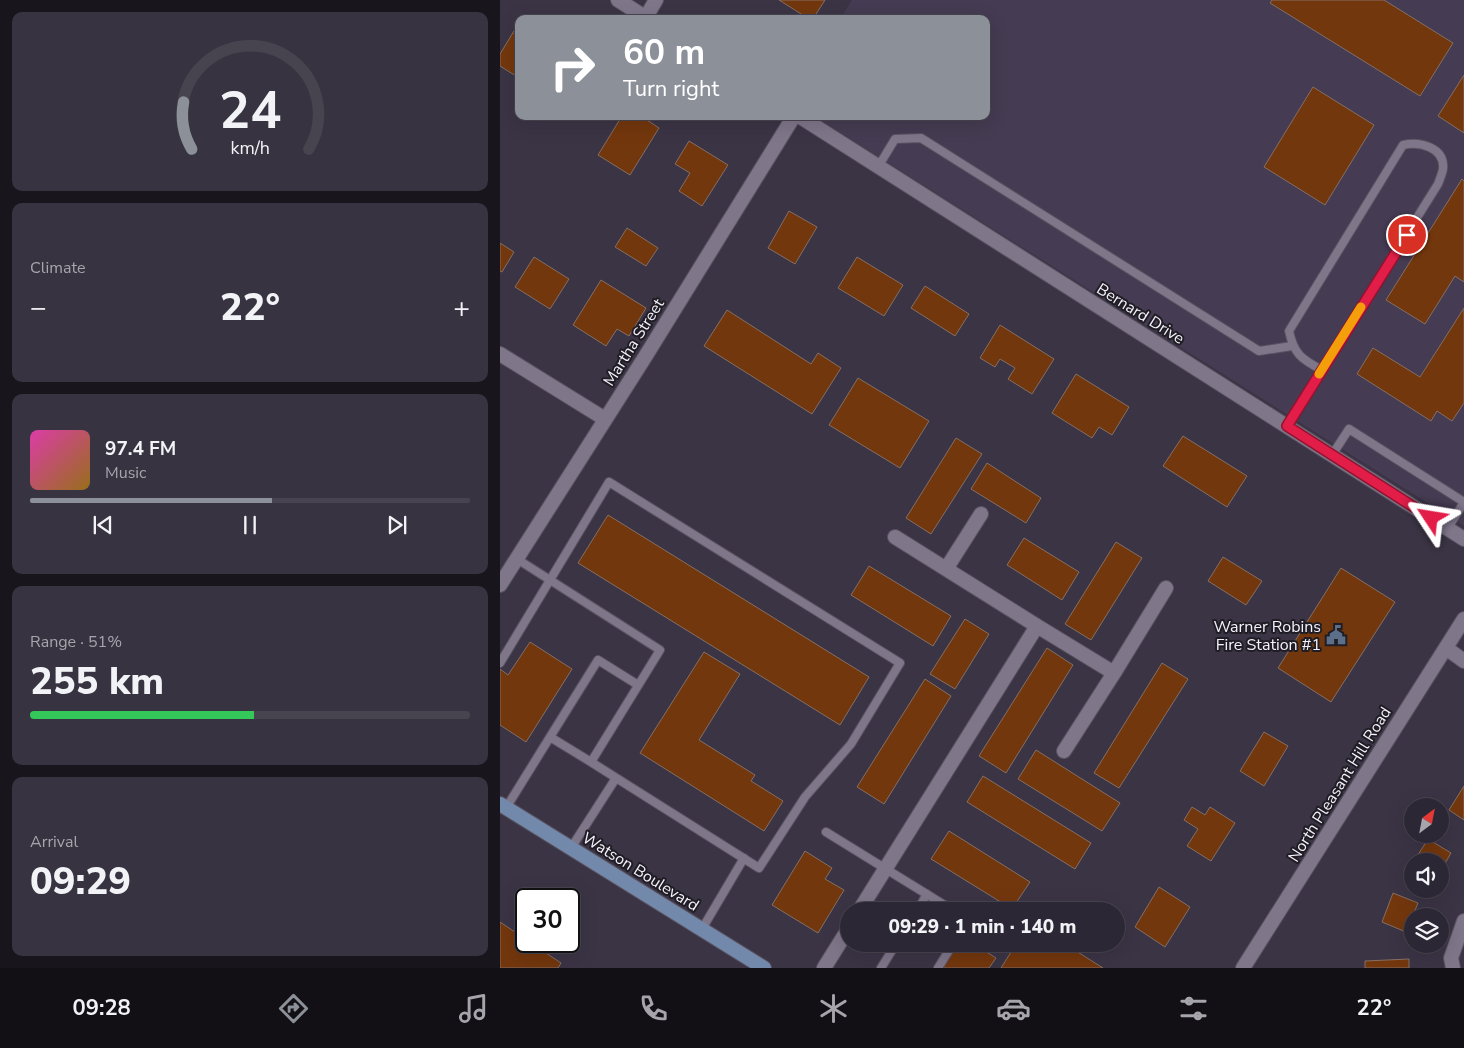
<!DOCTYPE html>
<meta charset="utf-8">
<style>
:root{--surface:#2c2734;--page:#383340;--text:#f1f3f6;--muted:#a6a5ac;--line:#48444f;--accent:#8c9099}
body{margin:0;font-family:"Nunito Sans",sans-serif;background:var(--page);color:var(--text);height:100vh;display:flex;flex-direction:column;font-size:19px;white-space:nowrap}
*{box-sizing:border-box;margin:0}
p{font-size:16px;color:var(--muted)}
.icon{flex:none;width:28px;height:28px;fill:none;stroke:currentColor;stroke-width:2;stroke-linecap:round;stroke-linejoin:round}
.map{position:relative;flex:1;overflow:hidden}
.details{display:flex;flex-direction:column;gap:12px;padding:12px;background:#18151d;width:500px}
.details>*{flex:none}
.guide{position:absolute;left:15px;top:15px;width:475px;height:105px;border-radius:10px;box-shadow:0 5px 20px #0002,0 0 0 1px var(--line);background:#8c9099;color:#fff;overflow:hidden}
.needle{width:32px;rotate:32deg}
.tools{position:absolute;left:904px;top:798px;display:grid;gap:10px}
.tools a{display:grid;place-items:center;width:45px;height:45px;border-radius:50%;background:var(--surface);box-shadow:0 5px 20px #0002,0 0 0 1px var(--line);font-size:25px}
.speed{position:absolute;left:15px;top:888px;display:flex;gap:10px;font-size:25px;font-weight:700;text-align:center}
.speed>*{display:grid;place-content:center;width:65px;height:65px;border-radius:50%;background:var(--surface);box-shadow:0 5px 20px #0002,0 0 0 1px var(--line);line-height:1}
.speed .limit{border:2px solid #111;border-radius:8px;background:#fff;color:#111}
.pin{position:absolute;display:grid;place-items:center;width:42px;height:42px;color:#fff;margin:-21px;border:2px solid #fff;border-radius:50%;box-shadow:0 1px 5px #0007}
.me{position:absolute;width:55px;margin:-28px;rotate:303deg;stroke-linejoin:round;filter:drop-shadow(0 0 4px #0008)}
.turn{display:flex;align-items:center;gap:18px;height:105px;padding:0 25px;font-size:22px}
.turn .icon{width:65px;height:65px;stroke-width:2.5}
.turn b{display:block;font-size:35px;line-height:42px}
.big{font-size:38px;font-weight:800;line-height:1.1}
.details .card{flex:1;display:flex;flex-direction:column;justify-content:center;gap:8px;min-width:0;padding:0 18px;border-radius:10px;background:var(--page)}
.details .dial{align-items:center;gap:0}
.dial svg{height:130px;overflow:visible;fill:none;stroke:var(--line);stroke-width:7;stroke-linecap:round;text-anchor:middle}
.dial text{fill:var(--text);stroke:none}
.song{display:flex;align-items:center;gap:15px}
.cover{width:60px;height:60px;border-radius:8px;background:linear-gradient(135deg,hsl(320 70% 55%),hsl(40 70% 35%))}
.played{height:5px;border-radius:2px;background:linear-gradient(90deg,var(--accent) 55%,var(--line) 55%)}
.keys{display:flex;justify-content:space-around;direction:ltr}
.heat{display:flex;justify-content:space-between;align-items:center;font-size:28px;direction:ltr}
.charge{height:8px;border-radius:4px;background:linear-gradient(90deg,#34c759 51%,var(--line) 0)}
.trip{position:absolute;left:340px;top:902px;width:285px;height:50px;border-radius:25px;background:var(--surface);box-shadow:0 5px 20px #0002,0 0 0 1px var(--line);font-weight:800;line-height:50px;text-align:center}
.dock{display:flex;height:80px;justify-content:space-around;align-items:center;background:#121015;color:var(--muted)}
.dock .icon{width:35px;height:35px}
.dock .selected{color:var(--accent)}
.dock b{font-size:22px;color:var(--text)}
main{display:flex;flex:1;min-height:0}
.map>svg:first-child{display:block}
.built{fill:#453b52}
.building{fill:#73370d;stroke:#846f64}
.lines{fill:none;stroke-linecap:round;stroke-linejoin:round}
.service-casing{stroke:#595361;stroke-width:10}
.minor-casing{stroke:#595361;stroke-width:16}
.tertiary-casing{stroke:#595361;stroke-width:16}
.secondary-casing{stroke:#595361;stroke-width:16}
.service{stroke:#7f768a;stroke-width:8}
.minor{stroke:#7f768a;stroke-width:14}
.tertiary{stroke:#7f768a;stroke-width:14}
.secondary{stroke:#7389ab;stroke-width:14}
.route-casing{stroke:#92132f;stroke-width:12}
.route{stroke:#e11d48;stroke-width:9}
.slow{stroke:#f59e0b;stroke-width:9}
.labels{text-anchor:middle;stroke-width:4;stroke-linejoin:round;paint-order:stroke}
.street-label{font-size:16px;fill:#f5f1fc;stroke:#201d25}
.poi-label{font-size:16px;fill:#f5f1fc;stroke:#201d25;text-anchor:end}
</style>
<main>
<section class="details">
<div class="card dial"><svg viewBox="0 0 100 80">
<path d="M14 69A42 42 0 1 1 86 69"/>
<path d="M14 69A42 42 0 0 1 9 40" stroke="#8c9099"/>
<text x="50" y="56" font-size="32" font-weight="700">24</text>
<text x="50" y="72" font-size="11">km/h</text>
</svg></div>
<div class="card"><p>Climate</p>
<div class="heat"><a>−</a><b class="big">22°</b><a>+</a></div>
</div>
<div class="card">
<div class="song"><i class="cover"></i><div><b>97.4 FM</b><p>Music</p></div></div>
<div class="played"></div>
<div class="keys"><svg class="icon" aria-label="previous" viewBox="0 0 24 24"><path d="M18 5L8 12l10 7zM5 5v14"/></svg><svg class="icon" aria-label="pause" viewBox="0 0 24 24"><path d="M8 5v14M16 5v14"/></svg><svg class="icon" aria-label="next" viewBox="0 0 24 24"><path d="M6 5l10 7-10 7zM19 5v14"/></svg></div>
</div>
<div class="card"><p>Range · 51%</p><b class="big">255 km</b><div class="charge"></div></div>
<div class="card"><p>Arrival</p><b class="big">09:29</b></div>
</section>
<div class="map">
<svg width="964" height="968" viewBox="0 0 964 968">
<rect width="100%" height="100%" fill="#3b3445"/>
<path class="built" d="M352,0H964V526L314,116H486V19H340Z"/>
<path class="building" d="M279,0H325L313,19H309Z
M772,0H884L953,43L920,96L770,3Z
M14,31L19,34V78L0,66V54Z
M964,75V133L938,116Z
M813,87L874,125L825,205L764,167Z
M122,116H141L159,128L130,175L98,155Z
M189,141L228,165L202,206L179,191L190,173L175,164Z
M962,179L964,181V282L955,276L925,324L886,300Z
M289,211L317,227L295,264L268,248Z
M127,228L158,248L146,266L115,247Z
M0,243L14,252L2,272L0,271Z
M34,257L69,279L50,309L15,287Z
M357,257L403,285L384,316L338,288Z
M101,280L146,308L129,336L117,329L106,346L73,325Z
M425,286L469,314L455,336L411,308Z
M964,308V403L952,421L937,411L931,421L857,374L873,348L920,377Z
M227,310L311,364L318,353L341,368L312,414L204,346Z
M500,325L554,359L532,394L508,379L515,368L500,359L495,367L480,358Z
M576,374L629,407L612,435L599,427L592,438L552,413Z
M358,378L429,421L400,468L329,425Z
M683,436L747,476L727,507L663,466Z
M456,438L482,454L431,534L406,518Z
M487,463L541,498L526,523L471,489Z
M108,515L369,677L340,725L78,563Z
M524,538L579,572L562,600L507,565Z
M616,542L642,558L591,640L565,624Z
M723,557L762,581L746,605L708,581Z
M369,566L451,616L433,646L351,595Z
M841,568L895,602L831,702L778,668Z
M465,619L489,634L455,689L430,674Z
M30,642L72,669L26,742L0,725V669L8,675Z
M547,648L573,665L506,773L479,756Z
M204,652L240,674L199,740L255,775L251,781L283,801L264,831L140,753Z
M662,663L688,679L619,788L594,773Z
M425,679L451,696L384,804L357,787Z
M764,732L788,746L764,786L740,771Z
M536,750L620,803L602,831L518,779Z
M483,776L591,843L575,869L467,802Z
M964,786V820L949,810Z
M692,807L705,815L710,807L735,823L711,861L687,846L698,829L684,820Z
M449,831L530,882L512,909L431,859Z
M928,839L951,853L940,872V861H914Z
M305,851L332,868L325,879L344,890L318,933L272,905Z
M912,864V875L907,872Z
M659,887L690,907L665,947L635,927Z
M893,893L918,903L906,932L882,922Z
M0,922L61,963L58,968H0Z
M458,944H474L496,958L489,968H443Z
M516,944H565L603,968H501Z
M909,959V968H865V961Z"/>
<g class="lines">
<defs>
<path id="service" d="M378,167L395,139L421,138L759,351L792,346
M787,426L938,184C940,179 942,174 943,169C945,147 919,141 903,145L789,331C794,354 801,359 822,370
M832,455L849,429L964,502
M109,482L400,663L351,744L305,797L259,868L91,762L160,650L50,580Z
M948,528L964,502
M0,663L50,580L17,559
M50,737L98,660L138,685
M6,808L50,737L91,762
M326,832L454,911
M71,848L116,778
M417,911L427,894
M202,929L244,858
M381,968L396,944
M438,968L453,944"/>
<path id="minor" d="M118,0L148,19
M146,17L156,0
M299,116L964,539
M0,354L105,419
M446,569L481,514
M0,585L145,357L294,116
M537,626L614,673L666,588
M946,648L964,661
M564,751L614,673
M359,911L537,626L395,537
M324,968L349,928
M953,968L951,958L964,921"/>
<path id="tertiary" d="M743,968L964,619"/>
<path id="secondary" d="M0,804L264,968"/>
</defs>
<use href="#service" class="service-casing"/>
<use href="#minor" class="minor-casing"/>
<use href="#tertiary" class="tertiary-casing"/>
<use href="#secondary" class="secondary-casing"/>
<use href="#service" class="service"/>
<use href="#minor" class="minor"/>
<use href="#tertiary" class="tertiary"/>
<use href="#secondary" class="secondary"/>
</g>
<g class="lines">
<defs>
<path id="route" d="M907,235L787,426L931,518"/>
</defs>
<use href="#route" class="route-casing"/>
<use href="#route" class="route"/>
<path class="slow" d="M819,374L861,307"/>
</g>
<defs>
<symbol id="civic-bare" viewBox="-9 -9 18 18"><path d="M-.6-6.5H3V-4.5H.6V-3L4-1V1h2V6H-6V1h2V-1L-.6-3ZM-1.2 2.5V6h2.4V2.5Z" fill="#5c6f8a" stroke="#201d25" stroke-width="2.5" paint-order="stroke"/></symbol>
</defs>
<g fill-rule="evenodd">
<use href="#civic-bare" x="822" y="621" width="28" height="28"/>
</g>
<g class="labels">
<g class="street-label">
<text transform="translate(641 313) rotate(32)" y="6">Bernard Drive</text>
<text transform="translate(133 342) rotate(-58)" y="6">Martha Street</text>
<text transform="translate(839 784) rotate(-58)" y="6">North Pleasant Hill Road</text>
<text transform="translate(141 871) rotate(32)" y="6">Watson Boulevard</text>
</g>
<g class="poi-label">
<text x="821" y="632">Warner Robins<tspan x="821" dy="18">Fire Station #1</tspan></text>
</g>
</g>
</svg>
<div class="tools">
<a><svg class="needle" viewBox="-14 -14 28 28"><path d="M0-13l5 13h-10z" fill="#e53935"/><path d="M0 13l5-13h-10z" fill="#a6a5ac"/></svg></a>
<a><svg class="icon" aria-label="sound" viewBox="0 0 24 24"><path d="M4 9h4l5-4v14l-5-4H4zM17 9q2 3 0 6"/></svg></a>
<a><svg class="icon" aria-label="layers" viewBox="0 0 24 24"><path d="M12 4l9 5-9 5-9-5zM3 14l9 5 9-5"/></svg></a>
</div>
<div class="speed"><div class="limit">30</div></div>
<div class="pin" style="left:907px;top:235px;background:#d93025"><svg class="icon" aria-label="arrive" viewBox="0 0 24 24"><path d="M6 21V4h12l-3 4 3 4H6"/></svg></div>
<svg class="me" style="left:931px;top:518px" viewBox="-20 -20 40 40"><path d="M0-17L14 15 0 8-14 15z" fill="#e11d48" stroke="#fff" stroke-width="4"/></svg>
<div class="trip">09:29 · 1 min · 140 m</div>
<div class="guide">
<div class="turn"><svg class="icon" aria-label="right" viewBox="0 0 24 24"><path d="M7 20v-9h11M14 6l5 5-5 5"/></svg><div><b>60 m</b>Turn right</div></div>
</div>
</div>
</main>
<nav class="dock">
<b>09:28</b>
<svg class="icon selected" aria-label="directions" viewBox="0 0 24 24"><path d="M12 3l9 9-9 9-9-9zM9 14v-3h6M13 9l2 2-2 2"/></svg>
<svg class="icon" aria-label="music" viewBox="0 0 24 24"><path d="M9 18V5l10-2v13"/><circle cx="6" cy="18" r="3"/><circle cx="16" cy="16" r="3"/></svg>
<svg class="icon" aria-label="phone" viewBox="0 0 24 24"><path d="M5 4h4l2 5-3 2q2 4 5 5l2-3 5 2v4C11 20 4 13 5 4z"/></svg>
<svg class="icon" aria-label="climate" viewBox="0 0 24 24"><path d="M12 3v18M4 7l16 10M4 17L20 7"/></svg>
<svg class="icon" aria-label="car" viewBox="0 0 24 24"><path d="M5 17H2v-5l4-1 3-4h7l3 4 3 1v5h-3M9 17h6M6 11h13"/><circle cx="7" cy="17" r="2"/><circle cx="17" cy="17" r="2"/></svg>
<svg class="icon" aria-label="filters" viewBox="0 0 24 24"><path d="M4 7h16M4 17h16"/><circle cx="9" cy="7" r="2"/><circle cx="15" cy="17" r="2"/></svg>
<b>22°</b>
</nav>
